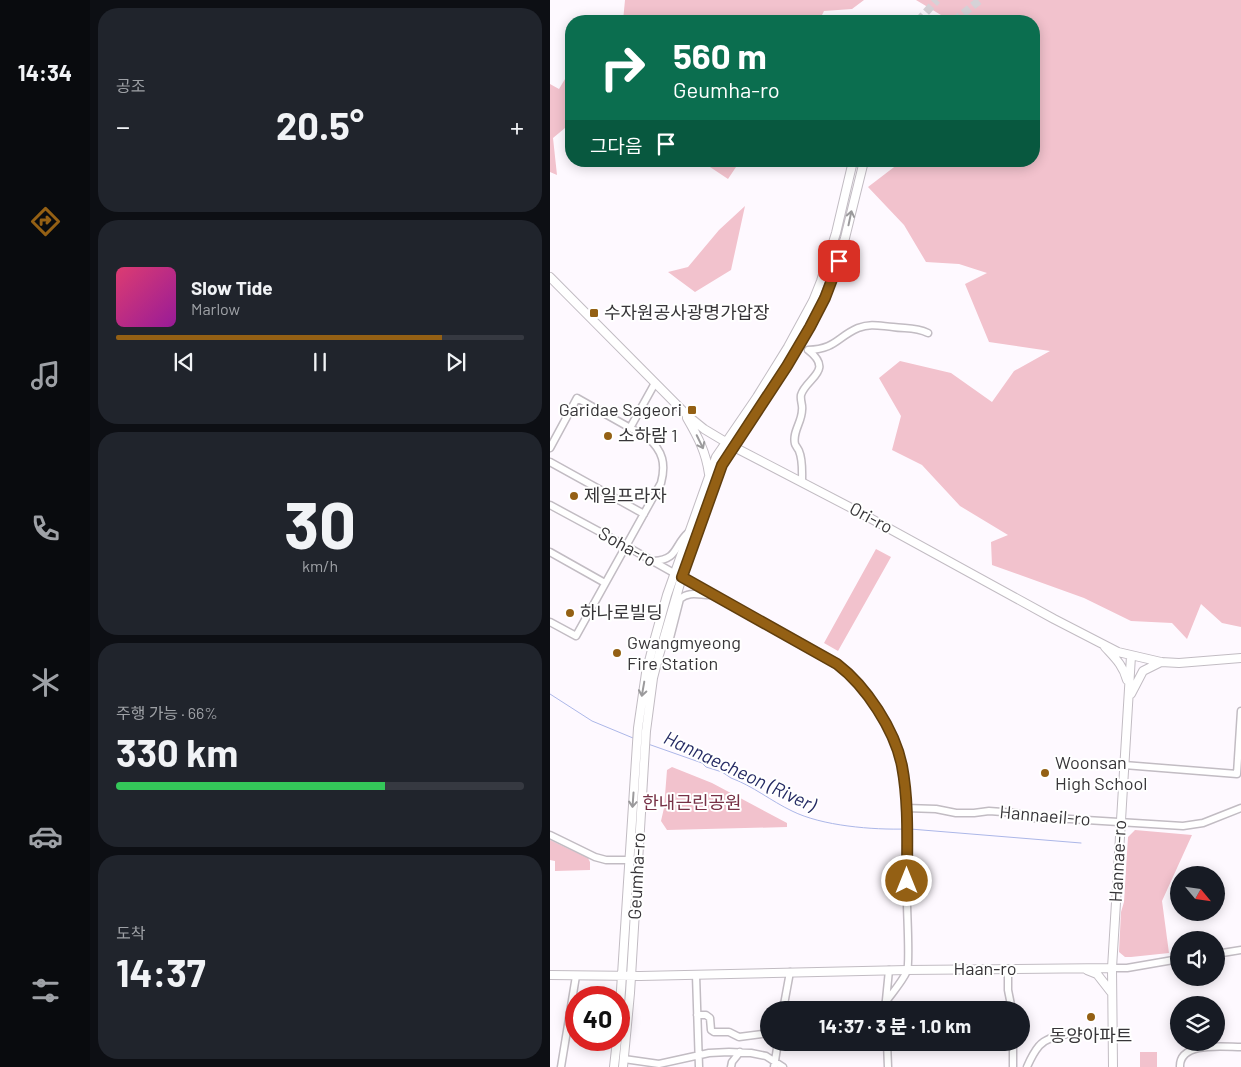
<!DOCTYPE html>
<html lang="ko">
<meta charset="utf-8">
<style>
:root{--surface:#171b24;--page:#20242c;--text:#f1f3f6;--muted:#9ea1a6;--line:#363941;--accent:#946014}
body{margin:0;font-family:Barlow,"Noto Sans KR",sans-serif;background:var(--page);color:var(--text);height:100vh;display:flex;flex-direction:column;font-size:19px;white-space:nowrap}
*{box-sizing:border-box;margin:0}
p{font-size:16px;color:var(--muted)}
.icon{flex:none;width:28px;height:28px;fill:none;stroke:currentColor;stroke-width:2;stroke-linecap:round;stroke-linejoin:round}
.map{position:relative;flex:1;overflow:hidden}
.drawer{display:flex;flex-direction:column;gap:8px;padding:8px;background:#0d0f14;width:460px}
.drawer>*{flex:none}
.top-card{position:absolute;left:15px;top:15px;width:475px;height:152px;border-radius:20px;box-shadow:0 2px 12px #0003;background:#0b6e4f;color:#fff;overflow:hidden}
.needle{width:32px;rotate:119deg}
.controls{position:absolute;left:620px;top:866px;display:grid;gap:10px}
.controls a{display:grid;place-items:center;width:55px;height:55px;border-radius:50%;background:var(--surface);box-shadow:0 2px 12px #0003;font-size:25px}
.speed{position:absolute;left:15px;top:986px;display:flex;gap:10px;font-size:25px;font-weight:700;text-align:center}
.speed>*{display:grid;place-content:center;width:65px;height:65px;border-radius:50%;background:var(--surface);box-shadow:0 2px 12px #0003;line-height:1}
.speed .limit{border:8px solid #d22;background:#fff;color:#111}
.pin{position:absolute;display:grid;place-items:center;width:42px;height:42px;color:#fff;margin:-21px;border-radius:10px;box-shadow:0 2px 8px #0006}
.me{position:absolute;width:55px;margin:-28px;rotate:0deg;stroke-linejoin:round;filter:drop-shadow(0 0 4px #0008)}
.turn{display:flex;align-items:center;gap:18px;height:105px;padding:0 25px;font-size:22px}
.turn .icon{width:65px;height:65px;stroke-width:2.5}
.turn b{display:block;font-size:35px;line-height:42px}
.then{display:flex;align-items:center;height:48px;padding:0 25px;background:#0003;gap:10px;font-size:19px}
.big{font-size:38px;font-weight:700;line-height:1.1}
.drawer .card{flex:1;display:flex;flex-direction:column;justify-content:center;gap:8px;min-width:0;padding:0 18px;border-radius:20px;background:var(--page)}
.drawer .dial{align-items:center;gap:0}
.dial b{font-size:65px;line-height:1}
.song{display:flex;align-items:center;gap:15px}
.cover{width:60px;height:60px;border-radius:8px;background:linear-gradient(135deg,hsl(340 70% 55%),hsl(300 70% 35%))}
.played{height:5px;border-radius:2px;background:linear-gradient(90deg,var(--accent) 80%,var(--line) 80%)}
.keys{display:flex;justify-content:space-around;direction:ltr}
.heat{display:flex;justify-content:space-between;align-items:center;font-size:28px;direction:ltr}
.charge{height:8px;border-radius:4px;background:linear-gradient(90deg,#34c759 66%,var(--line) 0)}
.trip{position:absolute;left:210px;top:1001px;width:270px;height:50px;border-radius:25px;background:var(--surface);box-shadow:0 2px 12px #0003;font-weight:700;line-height:50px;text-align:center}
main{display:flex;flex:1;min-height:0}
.menu{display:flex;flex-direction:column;width:90px;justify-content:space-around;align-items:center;background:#090b0e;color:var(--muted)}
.menu .icon{width:35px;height:35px}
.menu .on{color:var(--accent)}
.menu b{font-size:22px;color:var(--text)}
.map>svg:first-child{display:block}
.green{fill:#f2c2cd}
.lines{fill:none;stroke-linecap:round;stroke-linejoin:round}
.stream{stroke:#acb7e8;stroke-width:1}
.major-tunnel{stroke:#d6d2d7;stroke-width:8;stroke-dasharray:8 4;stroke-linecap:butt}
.minor-casing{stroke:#c2bcc3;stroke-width:9}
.major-casing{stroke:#c2bcc3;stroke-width:10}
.minor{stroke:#fff;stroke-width:6}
.major{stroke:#fff;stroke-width:8}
.oneway{stroke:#9b9a9c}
.route-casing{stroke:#603e0d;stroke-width:12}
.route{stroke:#946014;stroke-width:9}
.poi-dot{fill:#946014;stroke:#fff;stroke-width:2}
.labels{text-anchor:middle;stroke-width:4;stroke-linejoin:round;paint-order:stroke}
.poi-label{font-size:18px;fill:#373538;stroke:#fff;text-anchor:start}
.street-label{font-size:18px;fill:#373538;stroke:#fff}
.park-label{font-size:18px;fill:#773146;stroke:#fff}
.water-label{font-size:19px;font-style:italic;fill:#252b64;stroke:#fff}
</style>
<main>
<nav class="menu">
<b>14:34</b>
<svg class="icon on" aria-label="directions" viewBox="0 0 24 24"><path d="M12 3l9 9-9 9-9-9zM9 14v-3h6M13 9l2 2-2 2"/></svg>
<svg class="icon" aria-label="music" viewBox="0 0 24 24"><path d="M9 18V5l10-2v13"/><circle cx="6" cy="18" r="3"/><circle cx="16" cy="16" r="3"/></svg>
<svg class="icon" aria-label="phone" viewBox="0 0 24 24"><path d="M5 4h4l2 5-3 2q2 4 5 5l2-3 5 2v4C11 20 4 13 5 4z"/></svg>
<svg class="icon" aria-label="climate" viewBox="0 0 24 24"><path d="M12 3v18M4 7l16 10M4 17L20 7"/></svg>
<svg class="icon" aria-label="car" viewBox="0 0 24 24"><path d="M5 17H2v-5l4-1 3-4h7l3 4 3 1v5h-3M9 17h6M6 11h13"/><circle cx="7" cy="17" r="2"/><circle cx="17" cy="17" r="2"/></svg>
<svg class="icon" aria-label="filters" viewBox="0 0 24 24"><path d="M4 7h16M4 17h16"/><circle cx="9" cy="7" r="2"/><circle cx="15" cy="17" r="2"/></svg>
</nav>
<section class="drawer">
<div class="card"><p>공조</p>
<div class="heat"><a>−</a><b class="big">20.5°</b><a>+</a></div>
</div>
<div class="card">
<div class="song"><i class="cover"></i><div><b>Slow Tide</b><p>Marlow</p></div></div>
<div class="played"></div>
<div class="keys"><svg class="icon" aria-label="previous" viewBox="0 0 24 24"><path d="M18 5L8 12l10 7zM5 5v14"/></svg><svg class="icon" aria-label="pause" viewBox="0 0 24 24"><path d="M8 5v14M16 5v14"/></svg><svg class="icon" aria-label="next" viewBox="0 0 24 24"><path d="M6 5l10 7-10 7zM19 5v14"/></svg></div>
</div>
<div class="card dial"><b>30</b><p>km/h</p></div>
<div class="card"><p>주행 가능 · 66%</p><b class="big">330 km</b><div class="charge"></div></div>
<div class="card"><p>도착</p><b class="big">14:37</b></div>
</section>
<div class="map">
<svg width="691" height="1067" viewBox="0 0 691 1067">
<rect width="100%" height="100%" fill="#fef9ff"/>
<path class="green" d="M75,0H314L302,9L274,11L269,21H73Z
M366,0H691V627L672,623L651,604L637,639L622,623L581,621L534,598L442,565L441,542L458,535L410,506L372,465L342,450L351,416L329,378L350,361L401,373L442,402L464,371L500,351L439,342L415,284L437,273L409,264L376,262L354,225L318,187L352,161H484V21H391V15Z
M21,69V123L3,138L7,175L0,172V84L9,89Z
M151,161H190L178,179Z
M195,206L181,270L145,292L118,272L138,267L169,230Z
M326,549L341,557L288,651L274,643Z
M122,767L162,783L237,823V827L117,830L111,821L114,808L117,770Z
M585,830L642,835L612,901L619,953L581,957H575L569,952L571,912L574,902L578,837Z
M0,840L38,858L40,862V870L5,871V861L0,860Z
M590,1052H607V1067H590Z"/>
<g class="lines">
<path class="stream" d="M0,694L42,721L83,738
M98,744L152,763L156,767L172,772L181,778C203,786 221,801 242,811C272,826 323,830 356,829
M360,829L531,843"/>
<path class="major-tunnel" d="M368,21L387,0
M404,21L430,0"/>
<defs>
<path id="minor" d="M80,428L105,383
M0,448L27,398L98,438C113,451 116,464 111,483L26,636L0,622
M0,462L94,514
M252,482C252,472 253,460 249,451C249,450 245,445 245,444C242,432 252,422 252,410C253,405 250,401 251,395C256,378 285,371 258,350C286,349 287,337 308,328C321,323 330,326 343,327C356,329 365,327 378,333
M0,505L76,546L287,665C316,686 345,730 352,765C360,809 357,858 357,903C357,915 360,963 357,971C352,982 342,993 335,1003
M0,552L55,583
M104,561C129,559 123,546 139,532
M111,647L120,638L130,599C139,591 149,595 160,595
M574,765L687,774L691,711
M356,808L386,809L406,813H424L439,811L466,813L482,818L520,819L633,826L653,823L691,808
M0,835L45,857L56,860H84
M666,954L691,950
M562,968H577L629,959
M458,969V990L462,1010
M146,975L149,1067
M233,1010L240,972
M335,1010L339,970
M147,1015H156L160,1018L161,1030L164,1032H179L189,1037L219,1033
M337,1042L338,1067
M463,1042V1067
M74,1059L109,1064L159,1053L179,1052L201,1053L216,1056L233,1067
M11,1067L26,976
M181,1067L182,1062L190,1052
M224,1067L228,1042
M477,1067C480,1060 484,1052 489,1046C503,1030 542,1033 562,1033
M630,1067C629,1041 674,1047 691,1047"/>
<path id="major" d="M0,277L138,416L154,429L184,447L309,512L504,619L568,652L611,662L629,663L691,658
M137,418C148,437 156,452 159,474
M555,647C565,658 573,665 577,680
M581,694L593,671L611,662
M537,970L547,974L561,992
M0,975L90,976L357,970L562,968
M69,1021L88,728L96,673L105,638L117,595L166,457L207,397L238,347L263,301L271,281L286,233L303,161
M64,1067L67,1040
M73,1067L80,993L96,731L103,678L109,655L136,563L172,465L237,366L260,327L281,283L295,238L314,161
M563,1067L562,968L581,656"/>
</defs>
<use href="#minor" class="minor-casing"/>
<use href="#major" class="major-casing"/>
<use href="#minor" class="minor"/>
<use href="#major" class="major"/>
</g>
<defs><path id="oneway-shaft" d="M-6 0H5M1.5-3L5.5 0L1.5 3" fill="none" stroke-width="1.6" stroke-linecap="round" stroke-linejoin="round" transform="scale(1.25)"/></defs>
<g class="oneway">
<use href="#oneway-shaft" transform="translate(300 218) rotate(-78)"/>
<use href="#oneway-shaft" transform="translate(150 442) rotate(64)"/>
<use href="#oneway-shaft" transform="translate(93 689) rotate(100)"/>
<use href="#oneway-shaft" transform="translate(83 800) rotate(94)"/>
</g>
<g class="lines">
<defs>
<path id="route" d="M289,261L275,298L260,327L237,366L172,465L132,577L287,664C316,686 345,730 352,766C359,803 357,843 357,881"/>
</defs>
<use href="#route" class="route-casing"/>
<use href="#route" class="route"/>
</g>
<g class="poi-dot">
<rect x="39" y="308" width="10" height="10" rx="2.5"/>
<rect x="137" y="405" width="10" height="10" rx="2.5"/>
<circle cx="58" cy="436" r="5"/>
<circle cx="24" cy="496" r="5"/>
<circle cx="20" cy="613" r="5"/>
<circle cx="67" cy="653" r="5"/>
<circle cx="495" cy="773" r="5"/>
<circle cx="541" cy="1017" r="5"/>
</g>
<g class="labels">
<g class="poi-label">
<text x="54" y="319">수자원공사광명가압장</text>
<text x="132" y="416" text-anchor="end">Garidae Sageori</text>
<text x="68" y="442">소하람 1</text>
<text x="34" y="502">제일프라자</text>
<text x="30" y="619">하나로빌딩</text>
<text x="77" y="649">Gwangmyeong<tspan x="77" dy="21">Fire Station</tspan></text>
<text x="505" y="769">Woonsan<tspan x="505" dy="21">High School</tspan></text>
<text x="541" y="1042" text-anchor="middle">동양아파트</text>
</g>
<g class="street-label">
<text transform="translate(321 518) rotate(28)" y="6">Ori-ro</text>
<text transform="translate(77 547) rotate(29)" y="6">Soha-ro</text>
<text transform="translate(495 816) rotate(5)" y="6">Hannaeil-ro</text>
<text transform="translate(568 861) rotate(-87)" y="6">Hannae-ro</text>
<text transform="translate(87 876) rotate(-87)" y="6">Geumha-ro</text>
<text x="435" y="975">Haan-ro</text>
</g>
<g class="park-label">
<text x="142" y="809">한내근린공원</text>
</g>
<g class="water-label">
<text transform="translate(190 771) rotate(25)" y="7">Hannaecheon (River)</text>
</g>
</g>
</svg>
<div class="controls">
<a><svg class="needle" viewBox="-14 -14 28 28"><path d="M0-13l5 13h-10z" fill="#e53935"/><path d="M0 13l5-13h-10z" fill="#9ea1a6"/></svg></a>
<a><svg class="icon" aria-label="sound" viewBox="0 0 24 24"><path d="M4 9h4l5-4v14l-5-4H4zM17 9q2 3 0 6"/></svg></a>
<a><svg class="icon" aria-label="layers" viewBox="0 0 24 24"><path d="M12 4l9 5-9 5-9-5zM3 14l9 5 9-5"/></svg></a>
</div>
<div class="speed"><div class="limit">40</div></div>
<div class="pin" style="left:289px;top:261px;background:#d93025"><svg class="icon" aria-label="arrive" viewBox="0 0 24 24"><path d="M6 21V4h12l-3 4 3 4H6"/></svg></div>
<svg class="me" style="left:357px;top:881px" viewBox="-20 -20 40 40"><circle r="17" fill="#946014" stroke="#fff" stroke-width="3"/><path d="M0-11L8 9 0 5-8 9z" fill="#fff"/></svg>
<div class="trip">14:37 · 3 분 · 1.0 km</div>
<div class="top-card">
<div class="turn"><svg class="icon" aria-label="right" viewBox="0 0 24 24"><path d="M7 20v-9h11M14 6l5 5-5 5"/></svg><div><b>560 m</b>Geumha-ro</div></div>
<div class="then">그다음<svg class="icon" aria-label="arrive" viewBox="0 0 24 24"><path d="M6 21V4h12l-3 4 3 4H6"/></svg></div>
</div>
</div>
</main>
